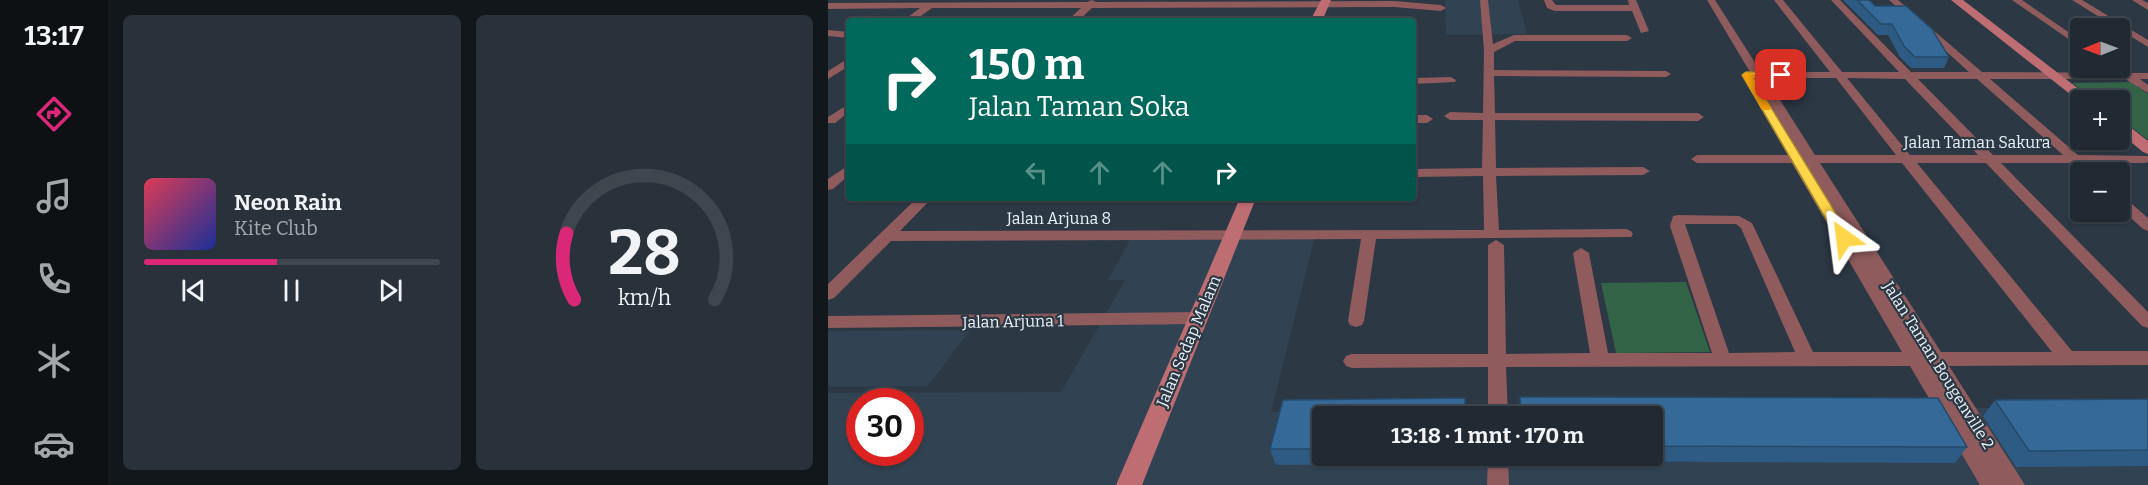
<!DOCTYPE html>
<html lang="id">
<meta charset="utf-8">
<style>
:root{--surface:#212a33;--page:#29323b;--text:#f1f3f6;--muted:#a2a7ac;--line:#3e464e;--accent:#db2777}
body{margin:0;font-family:Bitter,serif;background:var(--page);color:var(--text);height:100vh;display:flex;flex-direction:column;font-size:22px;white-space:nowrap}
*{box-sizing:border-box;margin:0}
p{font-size:20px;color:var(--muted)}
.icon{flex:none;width:33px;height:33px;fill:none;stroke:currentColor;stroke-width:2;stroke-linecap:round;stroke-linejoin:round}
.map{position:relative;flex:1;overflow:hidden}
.details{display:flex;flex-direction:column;gap:15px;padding:15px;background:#12171c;width:720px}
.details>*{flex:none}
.hud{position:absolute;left:18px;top:18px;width:570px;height:183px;border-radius:6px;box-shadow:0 2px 4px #0004,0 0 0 2px var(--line);background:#00695c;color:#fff;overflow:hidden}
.needle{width:39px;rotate:269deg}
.fabs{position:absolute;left:1242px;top:18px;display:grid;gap:12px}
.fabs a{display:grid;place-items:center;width:60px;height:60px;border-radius:6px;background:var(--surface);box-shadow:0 2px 4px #0004,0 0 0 2px var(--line);font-size:30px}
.speed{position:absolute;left:18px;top:388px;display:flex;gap:12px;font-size:30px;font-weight:700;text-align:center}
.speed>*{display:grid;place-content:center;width:78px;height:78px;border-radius:50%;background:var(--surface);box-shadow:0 2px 4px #0004,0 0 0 2px var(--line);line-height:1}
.speed .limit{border:9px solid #d22;background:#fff;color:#111}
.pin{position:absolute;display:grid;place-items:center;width:51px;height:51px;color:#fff;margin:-26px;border-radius:12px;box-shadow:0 3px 9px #0006}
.me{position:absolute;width:66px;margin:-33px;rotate:329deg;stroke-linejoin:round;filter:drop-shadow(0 0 4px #0008)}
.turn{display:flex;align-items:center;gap:21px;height:126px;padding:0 24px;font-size:27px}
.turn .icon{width:78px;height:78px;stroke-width:2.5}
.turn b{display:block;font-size:42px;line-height:51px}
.lanes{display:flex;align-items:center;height:57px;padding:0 24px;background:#0003;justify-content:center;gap:30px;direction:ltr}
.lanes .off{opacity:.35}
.details .tile{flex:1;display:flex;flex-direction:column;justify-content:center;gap:9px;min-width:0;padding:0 21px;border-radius:9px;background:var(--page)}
.details .dial{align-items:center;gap:0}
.dial svg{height:156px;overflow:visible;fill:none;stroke:var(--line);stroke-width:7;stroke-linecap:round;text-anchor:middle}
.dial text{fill:var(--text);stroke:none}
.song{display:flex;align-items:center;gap:18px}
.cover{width:72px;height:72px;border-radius:9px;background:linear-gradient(135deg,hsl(350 70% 55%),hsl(230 70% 35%))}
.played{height:6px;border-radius:3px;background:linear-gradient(90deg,var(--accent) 45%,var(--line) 45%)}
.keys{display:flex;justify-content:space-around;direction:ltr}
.details .tiles{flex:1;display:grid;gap:15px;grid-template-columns:repeat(2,1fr)}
.trip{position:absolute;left:484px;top:406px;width:351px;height:60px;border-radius:6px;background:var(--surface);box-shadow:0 2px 4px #0004,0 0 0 2px var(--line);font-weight:700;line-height:60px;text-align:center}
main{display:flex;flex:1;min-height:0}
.menu{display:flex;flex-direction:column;width:108px;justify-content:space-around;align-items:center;background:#0d1114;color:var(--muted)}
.menu .icon{width:42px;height:42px}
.menu .active{color:var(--accent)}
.menu b{font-size:27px;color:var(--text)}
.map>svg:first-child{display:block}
.built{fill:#314353;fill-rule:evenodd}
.green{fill:#336448}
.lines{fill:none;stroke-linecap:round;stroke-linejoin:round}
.street{fill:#8f5b5d;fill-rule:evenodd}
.secondary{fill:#be6d72;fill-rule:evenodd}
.wall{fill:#2e5b83}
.building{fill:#356a98;stroke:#254a6a;stroke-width:1.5}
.route{fill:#ffd54a;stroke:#a68a30;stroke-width:1.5}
.slow{fill:#f59e0b}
.labels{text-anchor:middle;stroke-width:4.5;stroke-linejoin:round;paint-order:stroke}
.street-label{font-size:16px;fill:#ebf3fa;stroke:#2c3844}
</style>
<main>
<nav class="menu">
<b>13:17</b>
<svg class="icon active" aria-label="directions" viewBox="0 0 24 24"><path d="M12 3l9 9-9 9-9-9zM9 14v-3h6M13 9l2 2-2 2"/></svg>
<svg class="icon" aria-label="music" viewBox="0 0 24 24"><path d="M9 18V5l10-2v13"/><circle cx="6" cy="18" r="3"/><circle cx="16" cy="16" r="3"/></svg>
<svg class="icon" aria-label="phone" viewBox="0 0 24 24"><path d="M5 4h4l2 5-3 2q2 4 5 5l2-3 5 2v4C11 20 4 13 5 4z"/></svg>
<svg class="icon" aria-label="climate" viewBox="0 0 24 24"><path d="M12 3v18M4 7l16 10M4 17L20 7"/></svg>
<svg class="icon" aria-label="car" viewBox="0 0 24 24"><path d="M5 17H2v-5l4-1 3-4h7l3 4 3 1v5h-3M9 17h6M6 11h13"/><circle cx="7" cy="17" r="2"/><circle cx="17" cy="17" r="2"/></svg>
</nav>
<section class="details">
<div class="tiles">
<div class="tile">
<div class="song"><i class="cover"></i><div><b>Neon Rain</b><p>Kite Club</p></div></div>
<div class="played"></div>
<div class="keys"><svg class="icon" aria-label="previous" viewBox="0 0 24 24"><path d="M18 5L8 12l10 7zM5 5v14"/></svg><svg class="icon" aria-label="pause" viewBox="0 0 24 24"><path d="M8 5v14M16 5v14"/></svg><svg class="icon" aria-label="next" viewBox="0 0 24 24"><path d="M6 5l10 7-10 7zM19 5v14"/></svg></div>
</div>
<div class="tile dial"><svg viewBox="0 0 100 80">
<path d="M14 69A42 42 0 1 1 86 69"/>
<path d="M14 69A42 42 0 0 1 10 35" stroke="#db2777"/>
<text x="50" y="56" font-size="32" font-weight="700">28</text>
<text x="50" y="72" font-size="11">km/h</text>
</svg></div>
</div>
</section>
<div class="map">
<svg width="1320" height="485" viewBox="0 0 1320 485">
<rect width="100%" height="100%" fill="#2c3844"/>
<path class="built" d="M617,0H690L699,34L618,35Z
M487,237L443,412L1320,407V485H0V393L233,392L297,280H280L303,238ZM32,402H82V453H32ZM495,417H825V456H495Z
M142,330L100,386L0,387V331Z"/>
<path class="green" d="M1303,82L1320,94V140L1292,118V100H1268L1244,83Z
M858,282L882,352L788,353L773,283Z"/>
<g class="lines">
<path class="street" d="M264,0L268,2L566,1L613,5L618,8L613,11L566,7L264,8L250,21H239L253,8H104L86,21H75L92,8L0,9V3L259,2Z
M652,0H660L665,44L686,35H799L804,38L799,41H687L666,52V70L838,71L843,74L838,77L666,76L667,113H870L876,117L870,121L667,120L668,168L815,167L822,171L815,175L668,176L671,230L798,229L803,231L805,234L803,237L548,239L536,321L534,325L528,327L522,325L520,321L533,239L63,241L6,298L0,300V284L89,198H104L72,231L656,230L655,176L585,177V169L654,168L655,120H622L616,116L622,112L655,113L656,51Z
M716,0H724L728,5H801L800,0H808L821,31L813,33L804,11H727L719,8Z
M879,0H887L933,72H1002L946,0H955L1014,72H1071L1003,0H1012L1083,72H1141L1061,0H1070L1154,72L1320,73V79H1312L1320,85V93L1297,79H1162L1250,155L1320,156V162L1317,163H1173L1320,312V328L1314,326L1158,163H1089L1244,351H1320V365L1121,366L1197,485H1174L1171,479L1174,485H1152L1082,366L678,367L680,417H660V367L524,368L518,366L515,361L518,356L524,354H660V245L668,240L676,245L678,354L762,353L745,253L753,248L761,253L780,353H884L842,226L845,216L850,215L911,216L924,223L985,352H1074L964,163H869L863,159L869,155H960L936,114L942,110L946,111L973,155L926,78L916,75L922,72ZM938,78H1008L1068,155H987ZM1019,78L1077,79L1150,155H1082ZM1090,79H1149L1235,155H1165ZM992,163H1074L1224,352H1113ZM857,224H908L913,228L967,352L901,353Z
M1184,0H1194L1252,40V47Z
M1244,0H1254L1320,40V47Z
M1304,0H1314L1320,3V10Z
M0,30L21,32V38L0,36Z
M21,58V66L0,79V71Z
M623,77L628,80L627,82L585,84V78Z
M21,104V112L7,123H0V117Z
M585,115H599L605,119L599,123H585Z
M18,167L21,168V175L5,189L0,190V179Z
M1292,197L1297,198L1320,218V231L1315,229L1292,208Z
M370,312L376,314L378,318L376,322L370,324L0,328V316Z
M660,456H680L681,485H659Z"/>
<path class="secondary" d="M493,0H503L494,21H482Z
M1123,0H1135L1265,100H1252V102Z
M1292,122L1297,123L1320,141V154L1315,152L1292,133Z
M412,198H428L314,485H288Z"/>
</g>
<path class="wall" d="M1015,0H1041L1047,6L1121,57L1116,68H1083L1072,57L1060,35H1050Z
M692,397L1139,447L1127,463L694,461L693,456H825V417H692Z
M1320,399V466L1188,467L1155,416L1167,400Z
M495,417V456H637V463L448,465L442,449Z"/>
<path class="building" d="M1029,0H1041L1047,6H1078L1104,29L1121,57H1087L1076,46L1064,24H1053Z
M692,397L1110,398L1139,447L825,446V417H693Z
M637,398V417H495V449H442L455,400Z
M1320,399V450L1201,451L1167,400Z"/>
<path class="route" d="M918,72H953L958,75L953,78H925L1023,238L1021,242L1016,243L1009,238L914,75Z"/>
<path class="slow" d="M918,72L930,75L925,78L943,108L942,110H934L933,108L914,75Z"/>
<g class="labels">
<g class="street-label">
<text x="1149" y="148">Jalan Taman Sakura</text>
<text x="231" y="224">Jalan Arjuna 8</text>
<text transform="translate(185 321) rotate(-1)" y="6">Jalan Arjuna 1</text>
<text transform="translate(360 341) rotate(-67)" y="6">Jalan Sedap Malam</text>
<text transform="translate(1111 365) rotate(58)" y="6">Jalan Taman Bougenville 2</text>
</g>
</g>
</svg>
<div class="fabs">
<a><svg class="needle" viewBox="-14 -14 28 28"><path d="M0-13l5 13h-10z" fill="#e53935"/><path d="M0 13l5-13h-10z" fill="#a2a7ac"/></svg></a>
<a>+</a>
<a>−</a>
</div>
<div class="speed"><div class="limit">30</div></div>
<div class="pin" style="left:953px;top:75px;background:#d93025"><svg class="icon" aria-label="arrive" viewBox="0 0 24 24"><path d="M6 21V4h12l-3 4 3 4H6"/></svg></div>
<svg class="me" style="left:1016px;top:238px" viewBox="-20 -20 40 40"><path d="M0-17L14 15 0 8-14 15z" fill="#ffd54a" stroke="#fff" stroke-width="4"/></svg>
<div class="trip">13:18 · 1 mnt · 170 m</div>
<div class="hud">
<div class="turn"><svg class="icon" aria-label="right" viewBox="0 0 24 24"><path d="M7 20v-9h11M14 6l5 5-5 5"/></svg><div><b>150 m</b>Jalan Taman Soka</div></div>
<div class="lanes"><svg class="icon off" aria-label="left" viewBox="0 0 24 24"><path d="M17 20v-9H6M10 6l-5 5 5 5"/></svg><svg class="icon off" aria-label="ahead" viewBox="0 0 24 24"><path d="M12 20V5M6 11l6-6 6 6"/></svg><svg class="icon off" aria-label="ahead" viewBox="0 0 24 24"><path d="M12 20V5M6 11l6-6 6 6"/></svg><svg class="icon" aria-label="right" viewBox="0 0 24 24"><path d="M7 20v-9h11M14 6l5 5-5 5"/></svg></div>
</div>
</div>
</main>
